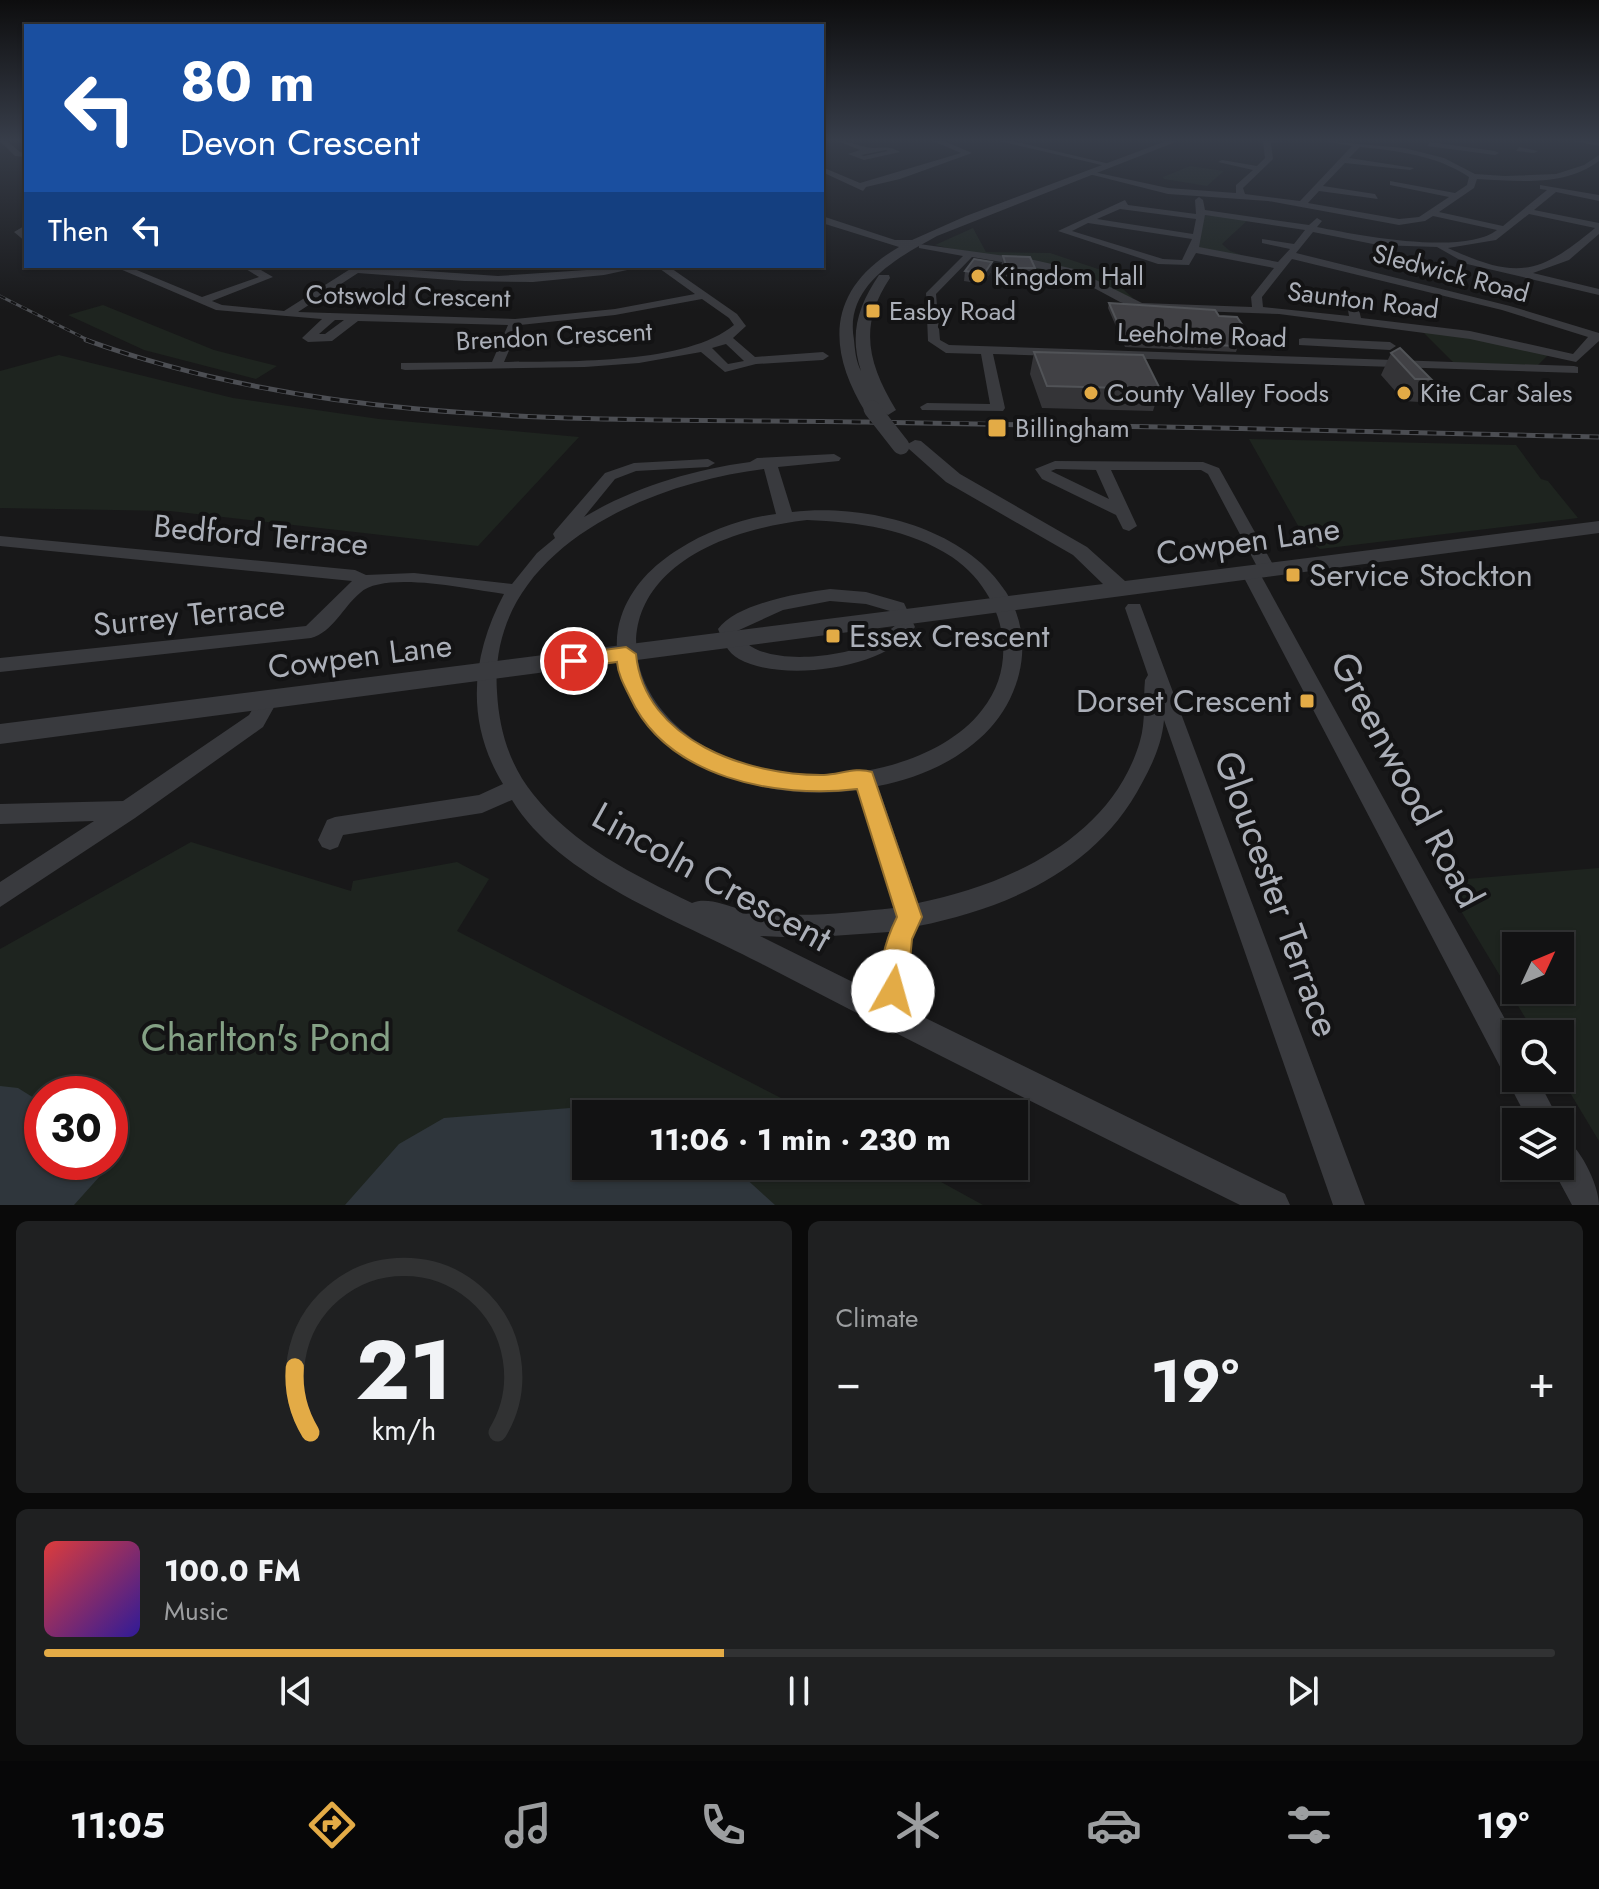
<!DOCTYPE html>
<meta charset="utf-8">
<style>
:root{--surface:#121213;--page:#1f2021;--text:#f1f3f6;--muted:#9c9ea0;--line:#313233;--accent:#e3ab46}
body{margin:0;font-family:Jost,sans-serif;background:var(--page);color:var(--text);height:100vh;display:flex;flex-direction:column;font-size:30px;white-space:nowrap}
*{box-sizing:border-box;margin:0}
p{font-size:26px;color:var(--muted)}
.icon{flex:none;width:44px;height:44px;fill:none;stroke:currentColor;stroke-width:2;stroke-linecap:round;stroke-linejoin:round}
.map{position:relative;height:1205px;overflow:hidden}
.sheet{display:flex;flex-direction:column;gap:16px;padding:16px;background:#0a0a0a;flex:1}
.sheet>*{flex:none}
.guide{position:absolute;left:24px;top:24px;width:800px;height:244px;border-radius:0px;box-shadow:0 2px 6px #0004,0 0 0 2px var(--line);background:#1a4fa0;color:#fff;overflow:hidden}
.needle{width:52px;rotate:46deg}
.fabs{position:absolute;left:1502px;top:932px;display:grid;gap:16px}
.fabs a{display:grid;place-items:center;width:72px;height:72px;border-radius:0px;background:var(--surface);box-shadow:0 2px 6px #0004,0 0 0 2px var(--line);font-size:40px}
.speed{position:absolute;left:24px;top:1076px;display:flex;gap:16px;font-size:40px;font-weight:700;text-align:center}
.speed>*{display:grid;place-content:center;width:104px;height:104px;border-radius:50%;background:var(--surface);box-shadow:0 2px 6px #0004,0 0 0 2px var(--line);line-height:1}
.speed .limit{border:12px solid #d22;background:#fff;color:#111}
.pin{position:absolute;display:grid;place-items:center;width:68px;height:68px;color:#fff;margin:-34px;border:4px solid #fff;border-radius:50%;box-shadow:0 2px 8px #0007}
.me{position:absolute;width:88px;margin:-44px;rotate:7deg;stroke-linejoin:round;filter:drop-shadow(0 0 6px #0008)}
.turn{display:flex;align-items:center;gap:28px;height:168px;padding:0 24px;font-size:36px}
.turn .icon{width:104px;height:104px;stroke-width:2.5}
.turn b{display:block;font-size:56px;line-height:68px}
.then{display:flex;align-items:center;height:76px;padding:0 24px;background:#0003;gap:16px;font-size:30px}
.big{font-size:60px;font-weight:700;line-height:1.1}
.sheet .widget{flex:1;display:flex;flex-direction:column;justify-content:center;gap:12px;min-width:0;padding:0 28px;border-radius:12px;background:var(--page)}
.sheet .dial{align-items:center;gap:0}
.dial svg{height:208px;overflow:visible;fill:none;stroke:var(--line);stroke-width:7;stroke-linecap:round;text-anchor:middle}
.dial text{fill:var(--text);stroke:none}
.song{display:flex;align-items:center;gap:24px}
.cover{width:96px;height:96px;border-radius:12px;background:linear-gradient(135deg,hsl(0 70% 55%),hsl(250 70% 35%))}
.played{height:8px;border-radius:4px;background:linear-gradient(90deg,var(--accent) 45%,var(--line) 45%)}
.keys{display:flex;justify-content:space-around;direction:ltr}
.heat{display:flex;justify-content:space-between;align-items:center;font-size:44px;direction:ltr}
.sheet .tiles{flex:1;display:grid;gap:16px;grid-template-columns:1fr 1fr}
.widget:last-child{grid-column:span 2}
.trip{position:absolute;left:572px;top:1100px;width:456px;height:80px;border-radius:0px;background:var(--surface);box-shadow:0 2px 6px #0004,0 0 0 2px var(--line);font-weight:700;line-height:80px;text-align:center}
.dock{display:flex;height:128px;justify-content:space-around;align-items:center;background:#070708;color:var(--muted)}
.dock .icon{width:56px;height:56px}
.dock .active{color:var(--accent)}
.dock b{font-size:36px;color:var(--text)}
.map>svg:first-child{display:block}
.green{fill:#1e241f;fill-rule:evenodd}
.water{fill:#2f363c}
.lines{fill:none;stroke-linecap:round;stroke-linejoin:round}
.minor{fill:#393a3e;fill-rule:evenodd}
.tertiary{fill:#393a3e;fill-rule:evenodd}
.rail-far1-casing{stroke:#4c4e53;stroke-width:3}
.rail-casing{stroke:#4c4e53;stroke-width:5}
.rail-far1{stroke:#131314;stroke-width:2;stroke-dasharray:6;stroke-linecap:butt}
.rail{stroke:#131314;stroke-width:3;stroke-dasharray:9;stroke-linecap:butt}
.tertiary-bridge{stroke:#393a3e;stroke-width:17}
.wall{fill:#343437}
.shaded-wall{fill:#232325}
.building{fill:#414145;stroke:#515357;stroke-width:2}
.route{fill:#e3ab46;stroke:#946f2e;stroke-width:2}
.poi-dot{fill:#e3ab46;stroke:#131314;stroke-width:3}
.labels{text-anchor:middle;stroke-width:8;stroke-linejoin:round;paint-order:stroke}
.far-street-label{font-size:26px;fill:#abafb8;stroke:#131314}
.far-poi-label{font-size:26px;fill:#abafb8;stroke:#131314;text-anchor:start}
.street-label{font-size:32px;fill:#abafb8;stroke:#131314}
.poi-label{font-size:32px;fill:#abafb8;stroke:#131314;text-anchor:start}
.near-street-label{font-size:38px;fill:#abafb8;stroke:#131314}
.near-park-label{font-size:38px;fill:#84a185;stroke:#131314}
</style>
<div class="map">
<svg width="1599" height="1205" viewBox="0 0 1599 1205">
<rect width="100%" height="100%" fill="#181819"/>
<path class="green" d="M1190,166L1224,171L1207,186L1164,179L1163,177Z
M1205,215L1250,218L1222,244L1230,251L1262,262L1196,247Z
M973,228L986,252L1050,253L1119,276L1114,281L1133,298L1113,297L1079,279L935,245Z
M103,305L214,350L277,366L256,379L144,350L68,315Z
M1422,331L1469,336L1549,354L1538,365L1455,364Z
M59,355L233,398L379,419L579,437L478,546L170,511L0,508V371Z
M1249,439L1516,445L1541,479L1548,481L1578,518L1320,549L1305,538Z
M191,842L351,891L353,881L457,862L489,879L457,931L812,1114H586V1166H912L983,1205H0V949ZM42,1094H110V1162H42Z
M1599,868V1141L1560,1076V1034H1535L1443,881ZM1516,946H1560V990H1516Z"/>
<path class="water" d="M0,1086L18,1088L42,1103V1162H102L100,1176L74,1205H0Z
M607,1105L625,1114H586V1166H732L775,1205H345L399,1144L444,1118Z"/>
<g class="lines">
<path class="minor" d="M0,141H7L20,152L26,153V157L15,156Z
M838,141C849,141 856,145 866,147C879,150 887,144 900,152L864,160L848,154L860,150ZM888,151L864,156L861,155L886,150Z
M933,141H944L972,153L900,179L866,187L863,191L822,172V167L860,183L961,153Z
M999,141H1013L1114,165L1110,167Z
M1263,141L1288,142L1271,143L1273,159L1243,188L1245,194L1300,201L1352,146L1325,141L1404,148L1444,158L1475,174L1505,176L1556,174L1584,165L1599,155V161C1564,187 1518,181 1477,179L1474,188L1439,212L1503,226L1547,190L1540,189V185L1599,195V201L1556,192L1534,210L1599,223V234L1569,260L1533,273L1599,289V295L1467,264L1437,247L1378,245L1313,232L1296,253L1510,306L1599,333V341L1576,362L1470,339L1279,314L1142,309L1120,302L1066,273L972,257L936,294L940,340L949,345L1574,366L1578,367V373L993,354L1005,408L1003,411L922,410L920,407L927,403L990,404L981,354L946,353L928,341L926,293L963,256L919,248V244L1034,260L1074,269L1142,303L1252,307L1251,297L1274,268L1196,253L1189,265L1158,264L1058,231L1125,200L1128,205L1196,214L1195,200L1199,197L1203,200L1205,210L1309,225L1317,218L1322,221L1317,227C1357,235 1464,256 1497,230L1433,216L1425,221L1399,225L1268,201L1168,194L1085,173L1089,171L1168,188L1236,193V185L1253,170L1218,162L1222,160L1257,166L1265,158ZM1360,147C1398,151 1436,155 1469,177L1467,185L1455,193L1390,181V185L1449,197L1419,217L1399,219L1308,203L1319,191L1378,199L1375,194L1323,186L1345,163L1410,170L1414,168L1349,158ZM1120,209L1196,219L1193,234L1097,219ZM1529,214L1595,228C1538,276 1516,279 1448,248L1496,240ZM1205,215L1305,230L1294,244L1262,239V243L1290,249L1278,262L1199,247ZM1088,223L1192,239L1182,260L1163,259L1072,231ZM1292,259L1502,310L1588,337L1573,354L1470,331L1361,318L1356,298L1351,295L1346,298L1349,316L1263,307L1262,297Z
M1574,141L1599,142V146Z
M1430,142L1495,151L1499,153L1495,155L1427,146Z
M1519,147L1538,151L1534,153L1516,151Z
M26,225V242L14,232Z
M113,266H127L202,297L259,277L241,266H254L273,277L212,301L222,305L284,311L355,266L498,276L646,266L604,275L533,282L464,281L358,273L298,312L515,319L615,309L695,294L656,266H668L737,314L746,326L733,338L755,357L823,352L829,356L823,360L756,364L725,372L701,352L639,363L585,367L405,370L401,369V363L492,362L508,325L358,321L332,341L308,342L302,338L322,319L216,310ZM702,299L729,318L734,325C686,365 566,361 504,362L520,325L615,315ZM335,320H344L325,334H319ZM726,344L744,361L728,364L712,348Z
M1303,338L1390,342L1396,346L1390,350L1299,345V339Z
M834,454L841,458L839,461L778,467L792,512C864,503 965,527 1006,592C1022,617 1026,646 1019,674C1003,739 940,774 878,786L918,903C1008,885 1112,838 1140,741C1146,721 1143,700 1145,680L1148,675L1125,608L1128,604H1140L1365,1205H1333L1164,720C1162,743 1153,763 1142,783C1098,868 1009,908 918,926L912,940L905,1008L1285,1194L1290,1205H1240C1078,1125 917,1045 758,962C680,921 559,878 512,800L482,813L343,835L338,847L330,850L322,847L318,840L327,820L335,817L479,795L503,784C465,722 471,656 504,594C471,590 385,570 360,593C343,607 333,632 311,638L0,672V658L306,626L352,581L0,546V536L355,570L366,575L414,573L512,584L537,553L555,538L553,534L555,531L605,473L634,463L708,459L715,463L708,467L636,471L615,479L584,517C635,487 691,470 750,462L757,458ZM764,469L776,514C743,518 707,531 679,549C653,565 631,587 621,617C605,665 637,723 676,750C726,786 797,799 857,790L894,908C844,913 790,920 740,909C724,905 707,897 692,903C634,875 573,845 533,794C509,764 499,729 497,692C487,550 648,483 764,469ZM807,520C858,522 909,529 952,557C1002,591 1022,660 982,710C959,740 920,758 884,767C641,825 511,556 807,520ZM889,932L879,995L760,936L803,938Z
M1055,461L1203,462L1219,468L1276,570L1273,574H1261L1208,474L1201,470H1111L1137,526L1129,531L1123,529L1116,515L1042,479L1035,469ZM1056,469L1096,470L1109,499L1051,471Z
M1250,567L1259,572L1516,1039V1078H1537L1560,1122H1529L1241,572Z
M830,589L866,592L904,603L915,627C887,669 782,683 739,659C727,652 723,642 718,629C737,603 800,593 830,589ZM830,601L866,604L890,611L896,625C886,633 876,641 865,646C834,658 753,668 737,631L783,610Z
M268,693L275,695L278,700L263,727L135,818L0,907V882L94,821L0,824V804L123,801L249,715L261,695Z
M1560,1136C1579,1143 1599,1185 1599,1205H1572L1551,1166H1560Z"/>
<path class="tertiary" d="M1166,141H1178L937,236C897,258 844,286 854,340C855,351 856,361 861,371C849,334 858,306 879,275H889L890,278C858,326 868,363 896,410L888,415L880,410L872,414L866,413C825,347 828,288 899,247L822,223V216L895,240H912L966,216Z
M915,440L921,441L960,474L1087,547L1125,581L1599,521V533L0,744V724L1103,584L1073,555L946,482L909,449L906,445Z"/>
<defs>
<path id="rail-far1" d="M0,296L92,342"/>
<path id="rail" d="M86,340C334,430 606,418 865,422C1110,425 1354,431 1599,437"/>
</defs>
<use href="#rail-far1" class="rail-far1-casing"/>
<use href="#rail" class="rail-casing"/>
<use href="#rail-far1" class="rail-far1"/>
<use href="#rail" class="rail"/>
<path class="tertiary-bridge" d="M872,409L901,446"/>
</g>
<path class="wall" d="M1003,256L1035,268L1032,288L1004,287L1000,276Z
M965,271L991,272L983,284L964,281Z
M1109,303L1219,316L1249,335L1247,340L1238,346L1236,352L1125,347L1108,308Z
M1034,352L1160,389L1153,411L1042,408L1030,374Z
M1391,353L1431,379L1419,402L1404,401L1381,375Z"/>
<path class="shaded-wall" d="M992,262L991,272L983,284L984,274Z
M1249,335L1247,340L1237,346L1236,343Z"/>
<path class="building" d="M1003,256L1030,257L1035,268H1007Z
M974,259L992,262L984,274L965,271Z
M1109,303L1215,310L1219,316L1237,317L1249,335L1236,343L1238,346L1126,342Z
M1400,348L1431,379H1415L1391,353Z
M1034,352L1143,355L1160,389L1047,386Z"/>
<linearGradient id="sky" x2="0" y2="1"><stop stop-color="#0d0d0e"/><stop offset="0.45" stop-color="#373d49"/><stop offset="1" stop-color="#373d49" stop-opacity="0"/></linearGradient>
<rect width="1599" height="310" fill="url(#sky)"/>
<path class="route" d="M626,647L636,654C644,741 749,776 824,775C840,774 857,767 872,772L922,917L912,939L907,991L903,1000L893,1004L884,1000C874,976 886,939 897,917L857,789C777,799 667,778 630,697C624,685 618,674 617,662L574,668L565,661L574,654Z"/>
<g class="poi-dot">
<circle cx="978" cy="276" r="8"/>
<rect x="865" y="303" width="16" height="16" rx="4"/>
<circle cx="1091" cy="393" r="8"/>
<circle cx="1404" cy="393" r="8"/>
<rect x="987" y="418" width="20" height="20" rx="4"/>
<rect x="1285" y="567" width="16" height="16" rx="4"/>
<rect x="825" y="628" width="16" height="16" rx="4"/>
<rect x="1299" y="693" width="16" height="16" rx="4"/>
</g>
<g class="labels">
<g class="far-street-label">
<text transform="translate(1451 273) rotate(15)" y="9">Sledwick Road</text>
<text transform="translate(408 296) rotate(1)" y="9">Cotswold Crescent</text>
<text transform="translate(1363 300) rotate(7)" y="9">Saunton Road</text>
<text transform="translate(1202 335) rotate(2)" y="9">Leeholme Road</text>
<text transform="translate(554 336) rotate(-3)" y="9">Brendon Crescent</text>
</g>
<g class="far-poi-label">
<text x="994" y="285">Kingdom Hall</text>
<text x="889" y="320">Easby Road</text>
<text x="1107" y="402">County Valley Foods</text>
<text x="1420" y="402">Kite Car Sales</text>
<text x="1015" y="437">Billingham</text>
</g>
<g class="street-label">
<text transform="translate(261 535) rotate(5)" y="11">Bedford Terrace</text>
<text transform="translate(1248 541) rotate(-8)" y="11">Cowpen Lane</text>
<text transform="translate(189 615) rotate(-6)" y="11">Surrey Terrace</text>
<text transform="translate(360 656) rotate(-7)" y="11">Cowpen Lane</text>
</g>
<g class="poi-label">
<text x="1309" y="586">Service Stockton</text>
<text x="849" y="647">Essex Crescent</text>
<text x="1291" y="712" text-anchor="end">Dorset Crescent</text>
</g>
<g class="near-street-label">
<text transform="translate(1407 780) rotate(62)" y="13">Greenwood Road</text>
<text transform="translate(712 877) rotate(29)" y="13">Lincoln Crescent</text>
<text transform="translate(1277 894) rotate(70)" y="13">Gloucester Terrace</text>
</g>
<g class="near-park-label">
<text x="266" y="1051">Charlton's Pond</text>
</g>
</g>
</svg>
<div class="fabs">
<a><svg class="needle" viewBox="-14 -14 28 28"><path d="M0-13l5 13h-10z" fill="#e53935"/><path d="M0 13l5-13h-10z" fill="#9c9ea0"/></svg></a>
<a><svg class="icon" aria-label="search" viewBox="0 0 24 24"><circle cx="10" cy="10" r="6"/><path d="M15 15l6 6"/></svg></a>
<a><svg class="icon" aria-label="layers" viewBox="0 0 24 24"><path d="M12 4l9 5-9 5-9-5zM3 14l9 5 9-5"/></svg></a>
</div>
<div class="speed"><div class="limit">30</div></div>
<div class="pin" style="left:574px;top:661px;background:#d93025"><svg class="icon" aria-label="arrive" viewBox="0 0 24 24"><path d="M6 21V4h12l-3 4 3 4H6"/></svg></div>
<svg class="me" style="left:893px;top:991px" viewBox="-20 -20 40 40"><circle r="19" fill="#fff"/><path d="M0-13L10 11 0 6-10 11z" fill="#e3ab46"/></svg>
<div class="trip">11:06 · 1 min · 230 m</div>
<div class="guide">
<div class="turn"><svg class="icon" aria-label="left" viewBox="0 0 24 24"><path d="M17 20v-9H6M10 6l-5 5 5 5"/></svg><div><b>80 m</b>Devon Crescent</div></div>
<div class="then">Then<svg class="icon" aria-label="left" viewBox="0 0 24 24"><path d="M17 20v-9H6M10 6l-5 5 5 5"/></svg></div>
</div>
</div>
<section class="sheet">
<div class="tiles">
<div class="widget dial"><svg viewBox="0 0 100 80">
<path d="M14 69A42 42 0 1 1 86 69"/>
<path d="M14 69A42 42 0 0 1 8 44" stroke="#e3ab46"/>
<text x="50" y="56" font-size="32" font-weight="700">21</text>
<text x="50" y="72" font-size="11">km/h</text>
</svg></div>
<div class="widget"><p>Climate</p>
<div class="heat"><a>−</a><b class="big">19°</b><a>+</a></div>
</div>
<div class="widget">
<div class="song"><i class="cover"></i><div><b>100.0 FM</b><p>Music</p></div></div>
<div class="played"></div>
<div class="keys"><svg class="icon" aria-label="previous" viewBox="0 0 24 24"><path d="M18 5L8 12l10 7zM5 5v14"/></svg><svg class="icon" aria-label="pause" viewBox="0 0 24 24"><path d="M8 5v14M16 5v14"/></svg><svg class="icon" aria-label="next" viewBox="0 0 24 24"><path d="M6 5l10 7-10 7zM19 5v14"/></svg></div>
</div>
</div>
</section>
<nav class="dock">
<b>11:05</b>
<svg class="icon active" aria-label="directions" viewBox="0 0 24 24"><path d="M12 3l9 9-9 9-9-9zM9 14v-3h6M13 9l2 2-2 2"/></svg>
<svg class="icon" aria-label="music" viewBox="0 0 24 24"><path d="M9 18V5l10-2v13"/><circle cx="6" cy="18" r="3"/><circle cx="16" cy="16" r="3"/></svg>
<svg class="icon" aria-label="phone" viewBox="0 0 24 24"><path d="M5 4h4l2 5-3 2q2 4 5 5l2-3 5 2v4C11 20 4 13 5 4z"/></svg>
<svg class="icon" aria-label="climate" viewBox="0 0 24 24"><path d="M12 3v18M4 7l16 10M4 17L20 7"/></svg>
<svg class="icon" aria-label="car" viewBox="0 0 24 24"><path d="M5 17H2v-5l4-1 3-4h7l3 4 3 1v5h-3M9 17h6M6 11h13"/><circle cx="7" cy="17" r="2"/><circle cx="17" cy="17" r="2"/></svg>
<svg class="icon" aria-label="filters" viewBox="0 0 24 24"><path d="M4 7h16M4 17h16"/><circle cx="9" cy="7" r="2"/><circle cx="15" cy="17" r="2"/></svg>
<b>19°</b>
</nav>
